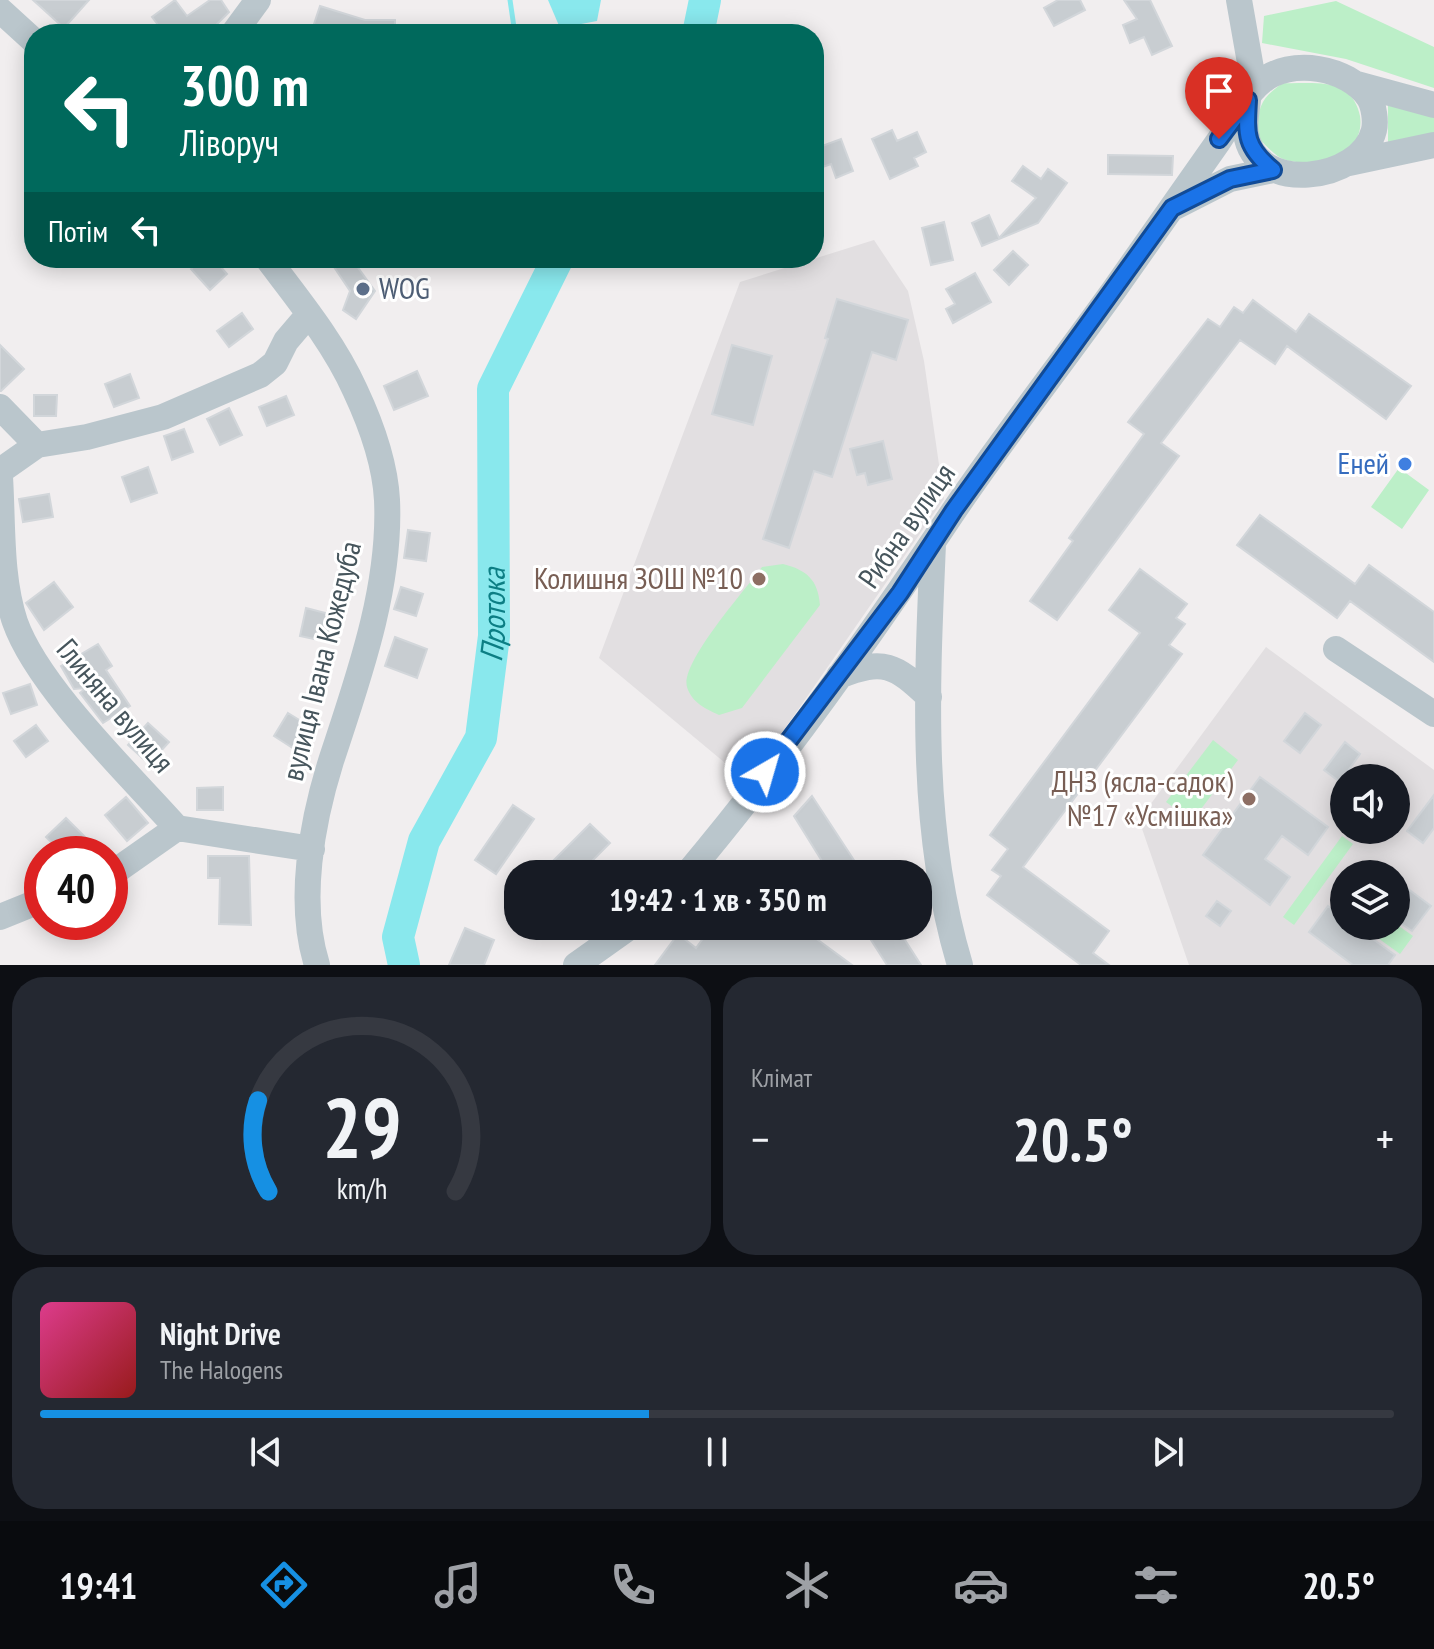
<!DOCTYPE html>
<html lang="uk">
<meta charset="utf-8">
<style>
:root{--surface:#171b24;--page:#242831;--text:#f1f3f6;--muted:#9ea1a6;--line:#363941;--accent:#1690e3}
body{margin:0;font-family:"PT Sans Narrow",sans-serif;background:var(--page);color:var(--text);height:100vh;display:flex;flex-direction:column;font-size:30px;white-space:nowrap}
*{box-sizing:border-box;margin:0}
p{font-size:26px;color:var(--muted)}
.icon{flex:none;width:44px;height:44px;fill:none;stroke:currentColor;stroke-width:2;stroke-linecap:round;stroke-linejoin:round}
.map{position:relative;height:965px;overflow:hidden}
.sheet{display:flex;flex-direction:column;gap:12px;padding:12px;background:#0d0f14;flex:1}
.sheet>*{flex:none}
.banner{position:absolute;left:24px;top:24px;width:800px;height:244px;border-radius:32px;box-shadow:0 4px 20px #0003;background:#00695c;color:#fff;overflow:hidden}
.fabs{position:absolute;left:1330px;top:764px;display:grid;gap:16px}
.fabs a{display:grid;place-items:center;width:80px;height:80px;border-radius:50%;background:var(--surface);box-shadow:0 4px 20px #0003;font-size:40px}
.speed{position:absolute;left:24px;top:836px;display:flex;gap:16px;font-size:40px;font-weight:700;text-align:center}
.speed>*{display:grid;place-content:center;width:104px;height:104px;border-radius:50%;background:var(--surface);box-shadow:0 4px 20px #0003;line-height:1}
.speed .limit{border:12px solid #d22;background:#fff;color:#111}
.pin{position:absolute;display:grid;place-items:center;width:68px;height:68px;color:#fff;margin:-82px -34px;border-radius:50% 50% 50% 0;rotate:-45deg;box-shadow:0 0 8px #0007}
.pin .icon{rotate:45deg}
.me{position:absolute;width:88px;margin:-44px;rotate:38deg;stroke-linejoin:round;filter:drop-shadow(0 0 6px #0008)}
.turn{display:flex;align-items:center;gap:28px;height:168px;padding:0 24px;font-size:36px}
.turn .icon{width:104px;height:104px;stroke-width:2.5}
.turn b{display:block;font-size:56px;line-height:68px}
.then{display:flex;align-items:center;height:76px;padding:0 24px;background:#0003;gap:16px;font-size:30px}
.big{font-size:60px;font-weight:600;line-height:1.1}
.sheet .widget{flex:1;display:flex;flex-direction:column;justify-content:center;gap:12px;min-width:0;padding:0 28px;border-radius:32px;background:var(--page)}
.sheet .dial{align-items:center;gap:0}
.dial svg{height:208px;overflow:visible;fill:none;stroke:var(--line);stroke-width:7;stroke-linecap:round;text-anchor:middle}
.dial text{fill:var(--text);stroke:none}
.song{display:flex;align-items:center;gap:24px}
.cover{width:96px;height:96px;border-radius:12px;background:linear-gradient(135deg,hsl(330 70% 55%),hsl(0 70% 35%))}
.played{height:8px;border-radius:4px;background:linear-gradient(90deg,var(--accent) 45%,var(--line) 45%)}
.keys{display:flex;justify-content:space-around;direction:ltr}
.heat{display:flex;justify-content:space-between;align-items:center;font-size:44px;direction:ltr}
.sheet .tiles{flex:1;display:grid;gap:12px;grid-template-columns:1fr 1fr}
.widget:last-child{grid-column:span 2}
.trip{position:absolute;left:504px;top:860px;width:428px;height:80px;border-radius:32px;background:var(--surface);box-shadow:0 4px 20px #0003;font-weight:600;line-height:80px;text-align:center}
.tab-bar{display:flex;height:128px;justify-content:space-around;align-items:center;background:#090b0e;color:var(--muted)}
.tab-bar .icon{width:56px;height:56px}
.tab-bar .selected{color:var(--accent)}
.tab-bar b{font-size:36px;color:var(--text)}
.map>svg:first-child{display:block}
.education{fill:#e2dfe1;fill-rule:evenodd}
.green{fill:#bcefc8}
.water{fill:#89e8ed}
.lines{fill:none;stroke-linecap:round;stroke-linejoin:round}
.stream{stroke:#89e8ed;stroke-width:5}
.river{stroke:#89e8ed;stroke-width:32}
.building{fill:#c8cdd1;stroke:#d2d6da;stroke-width:2}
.minor{stroke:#bac6cc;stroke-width:26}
.route-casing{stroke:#114b97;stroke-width:20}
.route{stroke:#1a73e8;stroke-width:14}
.service-dot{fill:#5c6f8a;stroke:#fff;stroke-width:3}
.shop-dot{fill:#3f7fe0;stroke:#fff;stroke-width:3}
.education-dot{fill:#8d6e63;stroke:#fff;stroke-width:3}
.labels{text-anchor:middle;stroke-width:6;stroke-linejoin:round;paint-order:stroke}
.service-label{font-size:30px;fill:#4e5e75;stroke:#fff;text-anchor:start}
.shop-label{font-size:30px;fill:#366cbe;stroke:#fff;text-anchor:end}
.street-label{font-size:30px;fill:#46555c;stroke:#fff}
.education-label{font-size:30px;fill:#785e54;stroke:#fff;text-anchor:end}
.water-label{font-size:32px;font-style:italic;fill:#0c7e84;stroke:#fff}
</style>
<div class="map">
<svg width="1434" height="965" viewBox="0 0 1434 965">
<rect width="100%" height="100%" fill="#f1eeef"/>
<path class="education" d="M874,240L908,291L924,361L944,499L748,782L599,658L740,282Z
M1266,647L1434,770V965H1189L1139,820ZM1344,778H1396V830H1344ZM1344,874H1396V926H1344Z"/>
<path class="green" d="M1336,1L1434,47V88L1346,59L1262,43L1264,16Z
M1283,83C1302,84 1327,80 1344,90C1353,96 1358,106 1360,116C1366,157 1315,170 1283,159C1275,156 1266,145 1259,139C1256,111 1259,99 1283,83Z
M1388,103L1434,116V134L1388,145Z
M1399,468L1429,490L1402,529L1371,507Z
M783,564C807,570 818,580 820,605L742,708L719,715C706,709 692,703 687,687C680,663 746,589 762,567Z
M1213,740L1238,760L1192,821L1166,802Z
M1342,836L1353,844L1294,925L1283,917Z
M1396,924L1413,936L1400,954L1371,933L1376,926Z"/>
<path class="water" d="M548,0H601L597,21L560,28Z"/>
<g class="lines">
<path class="stream" d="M510,0L515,34"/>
<g class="river">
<path d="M698,34L705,0"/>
<path id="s1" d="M404,965L398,937L424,841L481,738L494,636L493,389L558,258"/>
</g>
</g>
<path class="building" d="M33,0H89L64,28Z
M175,0L187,16L210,0H221L229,12L207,34H165L152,17Z
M1058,0H1080L1085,10L1054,26L1044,8Z
M1124,0H1150L1172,46L1152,55L1144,37L1130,43L1123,25L1137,19Z
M320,6L365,20H395V34H335L313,27Z
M892,130L897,141L917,132L926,152L914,158L918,166L890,179L872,139Z
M841,139L853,171L836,178L831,164L814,170V149Z
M1108,155L1173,156L1172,175L1108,174Z
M1023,166L1041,179L1048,169L1067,183L1038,223L982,246L972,223L989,215L999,238L1036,198L1012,181Z
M944,222L953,260L931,265L922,228Z
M1013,251L1028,265L1009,285L994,270Z
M203,258H213L227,274L210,290L191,269Z
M328,258H351L375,291L356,319L343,310L350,291Z
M975,273L991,302L953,323L946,309L955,304L946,289Z
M837,299L908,320L896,360L872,352L832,477L814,471L789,548L763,539L828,339L825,338Z
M1253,300L1296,332L1309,314L1411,386L1386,419L1287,346L1275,364L1240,340L1161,443L1179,456L1057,620L1030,601L1073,541L1069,538L1144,434L1128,422L1208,319L1220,327L1234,307L1243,313Z
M242,313L253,329L229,347L217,331Z
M0,345L24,369L1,391H0Z
M732,345L772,356L753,425L712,414Z
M417,371L428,396L394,410L384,386Z
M130,374L139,398L114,407L105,384Z
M34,395H57L56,416H34Z
M286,396L294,415L267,426L259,407Z
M229,408L242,435L220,445L207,419Z
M184,429L193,452L172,460L164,436Z
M883,441L892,479L868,485L865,473L857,475L850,449Z
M148,467L157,493L131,502L122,477Z
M49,494L53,517L23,522L19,499Z
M1260,515L1355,584L1369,565L1434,612V662L1350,601L1337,618L1237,545Z
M408,530L430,533L426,561L404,558Z
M1140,569L1187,604L1176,618L1185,624L1169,645L1182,654L1023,867L1109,931L1093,953L1109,965H1081L987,895L1001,876L992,870L1008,849L990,835L1140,633L1109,610Z
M54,582L73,607L44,630L26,603Z
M401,587L423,594L416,616L394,609Z
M306,608L333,615L328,642L300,636Z
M395,637L427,649L417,678L385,666Z
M98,644L112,666L106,670L130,706L103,723L80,693L86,688L74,689L61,666Z
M30,684L37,705L11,714L3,693Z
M288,713L314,729L299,752L274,736Z
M1305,713L1321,725L1300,753L1284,741Z
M148,723L169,742L149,764L128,745Z
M36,725L48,741L26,757L14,741Z
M1345,742L1360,754L1340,782L1324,770Z
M1260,777L1328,827L1308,855L1282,836L1265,859L1290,877L1270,905L1203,855Z
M223,787V810H197V788Z
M1434,795V828L1423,843L1407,831Z
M812,796L863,874H830L794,816Z
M126,797L148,823L127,841L105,815Z
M513,805L534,819L496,874L475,860Z
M66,818L90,842L77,854H63L46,837Z
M590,824L610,843L587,866L594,874H540Z
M208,856H249L251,925L219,924L220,878H208Z
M1396,880L1431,906L1412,931L1396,920Z
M1217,901L1231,911L1220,926L1206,916Z
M1328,906L1344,918V926H1372L1366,934L1395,955L1388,965H1353L1309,932Z
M712,926H799L852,965H655L678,934L696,948Z
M862,926H896L921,965H887Z
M465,928L494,940L484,965H449Z"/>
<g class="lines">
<path class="minor" d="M1239,0L1252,74L1261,82
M0,10L34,41
M233,34L258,0
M1357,84L1434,105
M1349,163L1434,145
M1175,207L1230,179L1273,170
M267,258C298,299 334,343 355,390C371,424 385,462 387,500C391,588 358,679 331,761C312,822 297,902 317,965
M0,407L37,445
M0,471L37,445L87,437L163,417L260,375L275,363L286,341L309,314
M0,477C3,524 0,577 15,622C38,687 129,774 177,828
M933,544C927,684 919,829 960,965
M1336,649L1434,714
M839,676C884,658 895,665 929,697
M687,874C783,760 870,636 953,512C1004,437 1061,364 1114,290C1149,240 1184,191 1218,142C1231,123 1244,96 1261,82C1290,57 1349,67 1369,98C1374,106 1376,121 1374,130C1361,183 1254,195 1246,133C1244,123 1247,110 1248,100
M110,875L177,828L312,849
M0,917L42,900
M576,965L631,926"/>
</g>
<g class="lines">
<defs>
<path id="route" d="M765,772L900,593L954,510L1172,208L1230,179L1273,170C1245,147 1246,135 1248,100L1219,139"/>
</defs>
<use href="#route" class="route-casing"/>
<use href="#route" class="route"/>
</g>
<circle class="service-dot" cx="363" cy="289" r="8"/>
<circle class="shop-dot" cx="1405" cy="464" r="8"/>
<g class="education-dot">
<circle cx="759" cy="579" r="8"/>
<circle cx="1249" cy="799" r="8"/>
</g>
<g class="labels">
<g class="service-label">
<text x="379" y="299">WOG</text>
</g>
<g class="shop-label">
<text x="1389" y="474">Еней</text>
</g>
<g class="street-label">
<text transform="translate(907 526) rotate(-55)" y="10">Рибна вулиця</text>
<text transform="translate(322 661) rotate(-76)" y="10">вулиця Івана Кожедуба</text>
<text transform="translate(115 706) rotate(50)" y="10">Глиняна вулиця</text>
</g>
<g class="education-label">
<text x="743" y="589">Колишня ЗОШ №10</text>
<text x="1233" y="792">ДНЗ (ясла-садок)<tspan x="1233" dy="34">№17 «Усмішка»</tspan></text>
</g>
<g class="water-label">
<text dy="11" stroke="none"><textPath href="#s1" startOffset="370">Протока</textPath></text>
</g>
</g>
</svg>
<div class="fabs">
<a><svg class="icon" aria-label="sound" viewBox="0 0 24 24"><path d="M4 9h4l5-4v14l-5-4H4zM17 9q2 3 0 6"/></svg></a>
<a><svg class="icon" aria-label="layers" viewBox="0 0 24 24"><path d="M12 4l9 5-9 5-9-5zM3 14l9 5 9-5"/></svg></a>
</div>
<div class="speed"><div class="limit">40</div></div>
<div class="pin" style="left:1219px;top:139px;background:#d93025"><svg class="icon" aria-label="arrive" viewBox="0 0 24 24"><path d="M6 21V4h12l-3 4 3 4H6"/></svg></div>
<svg class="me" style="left:765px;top:772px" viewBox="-20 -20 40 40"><circle r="17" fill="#1a73e8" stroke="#fff" stroke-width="3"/><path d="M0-11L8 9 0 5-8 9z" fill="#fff"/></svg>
<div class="trip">19:42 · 1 хв · 350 m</div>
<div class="banner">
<div class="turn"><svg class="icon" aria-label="left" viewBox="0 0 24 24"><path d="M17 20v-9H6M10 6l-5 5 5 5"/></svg><div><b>300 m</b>Ліворуч</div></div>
<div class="then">Потім<svg class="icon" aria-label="left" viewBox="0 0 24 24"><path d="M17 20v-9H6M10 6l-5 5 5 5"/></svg></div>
</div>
</div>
<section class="sheet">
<div class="tiles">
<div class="widget dial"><svg viewBox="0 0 100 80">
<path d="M14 69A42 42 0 1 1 86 69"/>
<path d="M14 69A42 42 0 0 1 10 34" stroke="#1690e3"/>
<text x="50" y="56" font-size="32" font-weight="700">29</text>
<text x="50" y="72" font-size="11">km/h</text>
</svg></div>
<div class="widget"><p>Клімат</p>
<div class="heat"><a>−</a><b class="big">20.5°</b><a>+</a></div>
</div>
<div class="widget">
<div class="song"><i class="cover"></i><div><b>Night Drive</b><p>The Halogens</p></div></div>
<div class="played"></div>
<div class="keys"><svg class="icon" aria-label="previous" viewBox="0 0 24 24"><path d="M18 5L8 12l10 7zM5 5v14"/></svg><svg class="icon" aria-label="pause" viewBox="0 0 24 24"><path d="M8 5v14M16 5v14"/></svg><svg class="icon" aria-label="next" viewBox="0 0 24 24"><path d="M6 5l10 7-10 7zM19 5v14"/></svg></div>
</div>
</div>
</section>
<nav class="tab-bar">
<b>19:41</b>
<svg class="icon selected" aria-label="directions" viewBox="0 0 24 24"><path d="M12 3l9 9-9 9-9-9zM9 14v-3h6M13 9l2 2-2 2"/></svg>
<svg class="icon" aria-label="music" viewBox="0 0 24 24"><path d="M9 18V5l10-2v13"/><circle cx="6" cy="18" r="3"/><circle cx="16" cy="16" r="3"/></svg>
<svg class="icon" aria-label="phone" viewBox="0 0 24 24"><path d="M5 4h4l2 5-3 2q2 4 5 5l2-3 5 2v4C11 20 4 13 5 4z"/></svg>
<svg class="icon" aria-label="climate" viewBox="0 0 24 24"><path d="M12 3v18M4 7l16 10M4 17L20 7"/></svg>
<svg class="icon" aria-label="car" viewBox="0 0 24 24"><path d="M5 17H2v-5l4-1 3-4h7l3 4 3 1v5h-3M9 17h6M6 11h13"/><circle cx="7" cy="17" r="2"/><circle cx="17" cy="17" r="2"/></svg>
<svg class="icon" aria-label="filters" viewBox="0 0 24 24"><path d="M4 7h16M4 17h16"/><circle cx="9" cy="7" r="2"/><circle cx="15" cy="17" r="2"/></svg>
<b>20.5°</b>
</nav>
